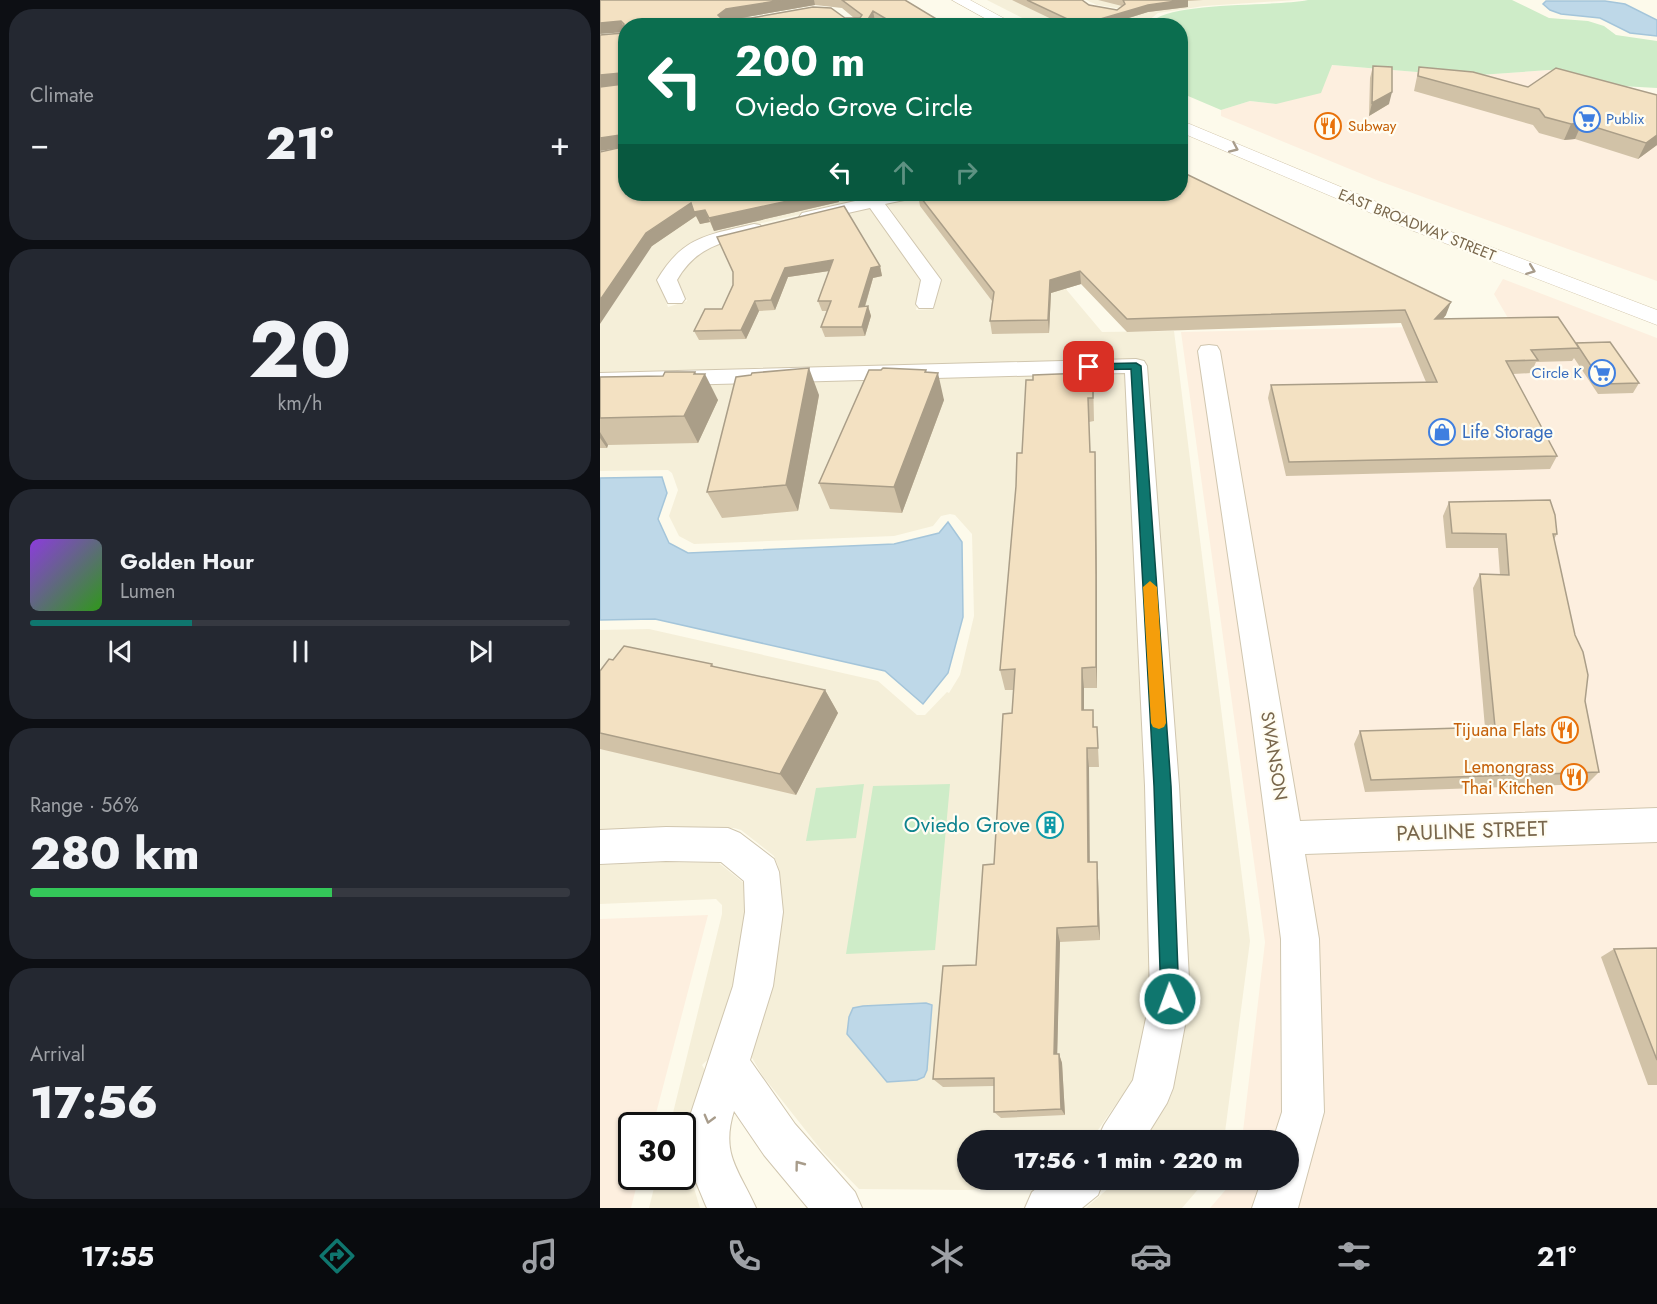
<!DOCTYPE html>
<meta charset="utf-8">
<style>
:root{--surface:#171b24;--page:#242831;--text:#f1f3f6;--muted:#9ea1a6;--line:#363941;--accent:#0f766e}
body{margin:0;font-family:Jost,sans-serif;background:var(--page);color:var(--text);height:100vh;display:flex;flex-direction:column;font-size:22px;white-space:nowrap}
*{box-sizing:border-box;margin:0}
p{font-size:20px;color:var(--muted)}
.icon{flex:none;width:33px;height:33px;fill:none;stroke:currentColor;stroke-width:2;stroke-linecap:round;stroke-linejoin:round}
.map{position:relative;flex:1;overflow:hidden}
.sheet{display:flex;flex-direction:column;gap:9px;padding:9px;background:#0d0f14;width:600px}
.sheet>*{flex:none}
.hud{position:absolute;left:18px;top:18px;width:570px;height:183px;border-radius:24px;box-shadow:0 2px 4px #0004;background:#0b6e4f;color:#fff;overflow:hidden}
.speed{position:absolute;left:18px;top:1112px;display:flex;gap:12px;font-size:30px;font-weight:700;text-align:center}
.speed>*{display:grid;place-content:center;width:78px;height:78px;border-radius:50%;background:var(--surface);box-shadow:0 2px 4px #0004;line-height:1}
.speed .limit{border:3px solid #111;border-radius:9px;background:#fff;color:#111}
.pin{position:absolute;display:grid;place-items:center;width:51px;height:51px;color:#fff;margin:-26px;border-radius:12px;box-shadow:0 3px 9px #0006}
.me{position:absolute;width:66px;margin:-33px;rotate:358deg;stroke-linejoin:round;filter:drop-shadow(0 0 4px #0008)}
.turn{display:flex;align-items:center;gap:21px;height:126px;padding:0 18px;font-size:27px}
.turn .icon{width:78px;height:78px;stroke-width:2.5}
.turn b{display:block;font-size:42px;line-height:51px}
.lanes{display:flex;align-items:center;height:57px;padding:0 18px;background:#0003;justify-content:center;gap:30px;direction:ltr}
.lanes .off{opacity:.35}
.big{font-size:45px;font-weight:800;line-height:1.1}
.sheet .tile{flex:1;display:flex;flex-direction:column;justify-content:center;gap:9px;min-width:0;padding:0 21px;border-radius:24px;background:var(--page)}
.sheet .dial{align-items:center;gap:0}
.dial b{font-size:78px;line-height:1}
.song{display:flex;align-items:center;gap:18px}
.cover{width:72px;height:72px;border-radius:9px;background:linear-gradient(135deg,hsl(270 70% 55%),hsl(110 70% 35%))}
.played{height:6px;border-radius:3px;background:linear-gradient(90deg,var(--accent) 30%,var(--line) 30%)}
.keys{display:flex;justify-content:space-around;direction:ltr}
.heat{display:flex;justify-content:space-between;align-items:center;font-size:33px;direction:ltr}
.charge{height:9px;border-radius:4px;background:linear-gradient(90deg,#34c759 56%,var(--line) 0)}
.trip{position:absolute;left:357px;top:1130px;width:342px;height:60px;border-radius:30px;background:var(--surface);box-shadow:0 2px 4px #0004;font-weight:800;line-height:60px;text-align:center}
.menu{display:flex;height:96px;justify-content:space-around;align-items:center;background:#090b0e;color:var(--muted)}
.menu .icon{width:42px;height:42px}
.menu .on{color:var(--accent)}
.menu b{font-size:27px;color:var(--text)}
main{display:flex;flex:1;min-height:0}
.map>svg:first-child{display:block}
.residential{fill:#f5efd9}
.commercial{fill:#fdefdf}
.green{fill:#ceecc8}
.water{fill:#bed8e8;stroke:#a4c5da;stroke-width:1.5}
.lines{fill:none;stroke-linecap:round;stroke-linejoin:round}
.street-casing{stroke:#d0c6af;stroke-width:2}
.secondary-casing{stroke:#d3c7ad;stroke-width:1}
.street{fill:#fff;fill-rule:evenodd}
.secondary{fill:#fff;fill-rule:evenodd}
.wall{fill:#d1c2a7;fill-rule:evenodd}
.shaded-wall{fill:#aa9e88}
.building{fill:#f3e1c2;stroke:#aa9e88;stroke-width:1.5}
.oneway{stroke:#a89c8b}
.route{fill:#0f766e;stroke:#0a4d48;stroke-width:1.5}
.slow{fill:#f59e0b}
.labels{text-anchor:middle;stroke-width:4.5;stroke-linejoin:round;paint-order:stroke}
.far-shop-label{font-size:15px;fill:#366cbe;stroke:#fffdf2;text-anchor:start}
.far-food-label{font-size:15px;fill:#c56008;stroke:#fffdf2;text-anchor:start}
.far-street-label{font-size:15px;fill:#79674c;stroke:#fffdf2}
.shop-label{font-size:18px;fill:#366cbe;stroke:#fffdf2;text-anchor:start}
.food-label{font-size:18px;fill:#c56008;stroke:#fffdf2;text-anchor:end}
.street-label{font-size:18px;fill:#79674c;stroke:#fffdf2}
.near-culture-label{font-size:21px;fill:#0d838f;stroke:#fffdf2;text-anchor:end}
.near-street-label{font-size:21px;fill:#79674c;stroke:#fffdf2}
</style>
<main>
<section class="sheet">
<div class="tile"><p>Climate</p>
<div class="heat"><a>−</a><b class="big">21°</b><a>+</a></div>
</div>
<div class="tile dial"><b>20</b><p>km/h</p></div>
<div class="tile">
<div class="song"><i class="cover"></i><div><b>Golden Hour</b><p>Lumen</p></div></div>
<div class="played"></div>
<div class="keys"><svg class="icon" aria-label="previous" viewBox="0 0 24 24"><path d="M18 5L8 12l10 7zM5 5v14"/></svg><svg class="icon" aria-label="pause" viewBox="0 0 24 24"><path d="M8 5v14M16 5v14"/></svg><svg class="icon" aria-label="next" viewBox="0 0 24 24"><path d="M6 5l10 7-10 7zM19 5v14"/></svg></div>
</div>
<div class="tile"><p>Range · 56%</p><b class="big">280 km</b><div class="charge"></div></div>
<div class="tile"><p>Arrival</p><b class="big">17:56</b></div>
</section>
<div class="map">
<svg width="1057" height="1208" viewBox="0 0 1057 1208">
<rect width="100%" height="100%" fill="#fdfaeb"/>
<path class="residential" d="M387,0H472L520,13L523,9L497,5L486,0H697L604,6L558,13L548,21L547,26L436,25Z
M0,161L26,194H260L265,200L122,232L89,246L73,258L58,280L68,307L87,301L77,279L87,261L99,252L125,240L270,207L322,282L316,310L334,309L339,277L286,203L326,194H386L502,332L574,331L650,941L624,1140H544L571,1096L588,999L546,365L535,359L0,373Z
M527,373L547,786L552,996L535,1077L491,1140H368V1179H444L439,1184L369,1190L259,1189L222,1151L162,1075L151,1056L181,910L178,866L174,856L141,830L134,828L71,827L0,831V630L49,629L278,681L317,715H325L347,692L349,693L360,675L374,616L372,534L355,515L350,514L341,516L333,526L294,536L94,544L79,536L69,516L78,490L72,473L68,470L0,471V387Z
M60,862L119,863L145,884L147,917L135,987L114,1054L102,1065L106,1072L87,1128V1165L100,1208H49L57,1176H82V1125H70L122,914V905L116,899L0,904V865Z
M519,1179H607L582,1208H486Z"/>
<path class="commercial" d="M731,65L865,76L949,70L972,73L1057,94V281L779,181L621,116V110L650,101L676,104Z
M903,279L1057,338V1208H610L635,1179H688V1140H642L665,942L581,332L912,325L894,294Z
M108,915L53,1125H32V1176H39L31,1208H0V919Z"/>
<path class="green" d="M708,0H912L949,18L988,21L1004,26L1016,35L1057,41V88L1021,86L972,73L949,70L865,76L732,65L721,93L676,104L650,101L621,110L581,93L580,26H552V21C578,1 672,7 708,0Z
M264,784L256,838L206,841L216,788Z
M350,784L335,950L246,954L273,786Z"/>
<path class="water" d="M946,1H1005L1025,4L1057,20V36L1030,33L1000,18L961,14L950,10L943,4Z
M62,477L67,493L58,519L69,543L88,553L294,544L339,533L348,522L362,542L363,617L348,673L323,704L285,671L55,619L0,620V478Z
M326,1003L332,1005L327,1070L324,1077L317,1080L287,1082L247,1034L249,1017L253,1008L263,1006Z"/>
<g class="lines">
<defs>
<path id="street" d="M260,194H317L314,198L285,204L341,280L333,308H319L316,304L321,280L270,208L208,222L202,221L199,217L202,213L264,199Z
M154,224L160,225L163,229L160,233C124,242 97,245 77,280L85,299L82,303H68L57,280C83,236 108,235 154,224Z
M609,345L617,346L620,351L700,821L1057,808V842L705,854L719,939L724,1112L698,1208H652L662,1179H688V1140H673L682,1112L681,939L650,705L598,351L601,346Z
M536,359L544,361L547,366L579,786L590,999L573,1088L567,1103L544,1140H497L504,1125L533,1080L550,999L545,786L525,373L0,387V373Z
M66,827L128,828L140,833L174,859L179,872L183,912L173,986L150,1060L195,1124L255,1192L262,1208H208L164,1155L134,1111C120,1155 140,1171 156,1208H107L106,1206L91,1170L86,1128L133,986L145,912L144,881L121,862L66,861L0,864V830Z
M448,1179H504L498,1195L482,1208H425L432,1192Z"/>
<path id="secondary" d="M352,0H370L418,26H399Z
M580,120L825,222L1057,310V325L811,230L580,132Z"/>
</defs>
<use href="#street" class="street-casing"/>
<use href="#secondary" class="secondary-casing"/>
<use href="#street" class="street"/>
<use href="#secondary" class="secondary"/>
</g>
<path class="wall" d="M0,0H305L348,26H282L275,21L272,26H26L239,202L114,231L110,222L100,224L96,216L52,246L16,148L23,84L0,87L23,32ZM215,5L242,8L254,18H141Z
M412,0H482L489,5L517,10L522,6L498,0H603L588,1V7L548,12L503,26H466Z
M773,66L789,104L769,116L770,78Z
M819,67L928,87L1057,95V145L1038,159L975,139L964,140L939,133L933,125L814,91Z
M318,194L846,315L843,319L976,343L1039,383L1033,393L998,394L974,358L972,361L936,362L931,373L913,374L957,456L950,469L686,476L668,398L671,385L826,382L801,323L527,332L481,284L451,293L449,333L392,334L390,321L392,301L320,206Z
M280,266L282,276L273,278L265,307L268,306L271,316L265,336L225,337L221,327L227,311H222L218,301L229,271L188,277L175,310L159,311L146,339L99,340L94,331L122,309L133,285V273Z
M327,373L344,400L302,513L230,509L219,483Z
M96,374L118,400L98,443L8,445L7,448H0V377L63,376Z
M493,378L494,421L489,422L490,452H495L496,475L497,597V688H484V710H493L494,727H497L499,767H489V862H497L498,878L500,940L460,942L457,1054H459L462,1063L465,1115L401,1118L394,1112V1086L343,1087L333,1079L376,965L394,864L412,713L414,690H405L400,670L422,453L484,379Z
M219,395L198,511L122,518L107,492Z
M849,502L957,534L954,539L999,772L987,784L765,792L754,744L760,731L885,728L873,588L880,574L900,575L898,548H846L843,516Z
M13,660L112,664L114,667L225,690L238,713L196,795L0,749V671Z
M1057,948V1085H1048L1001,957L1014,949Z"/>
<path class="shaded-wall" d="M182,0H214L215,5L130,20L122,26L118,15L126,9Z
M583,0H588V7L548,12L503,26H480V25L548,5Z
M273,11L275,21L272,26H264Z
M21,21L26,32L0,34V23Z
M21,73L26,84L0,87V75Z
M792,92L789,104L769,116L772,103Z
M982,123L975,139L964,140L971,124Z
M20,135L26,147L0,151V138Z
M1057,135V145L1038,159L1046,143Z
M220,194H237L239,202L114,231L109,218Z
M91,203L105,210L110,222L100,224L96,216L52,246L0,324V300L46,233Z
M233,260L236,270L188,277L175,310L171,300L185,268Z
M280,266L282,276L273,278L262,316L259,307L271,268Z
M480,271L481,284L451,293L449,333L448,320L450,280Z
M155,301L159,311L146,339L141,330Z
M851,302L846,315L831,332L835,319Z
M268,306L271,316L265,336L262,327Z
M209,368L219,395L198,511L186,485Z
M326,370L331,391L338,373L344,400L302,513L294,487Z
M95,372L101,382L105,374L118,400L98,443L84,416Z
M0,432L8,445L7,448L0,438Z
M495,452L497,597V688L496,667Z
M482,668L484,688V730L482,710Z
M225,690L238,713L196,795L180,774Z
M487,748L489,767L490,878L488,862Z
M497,862L498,878L500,940L498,926Z
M457,928L460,942L457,1063L454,1054Z
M459,1054L462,1063L465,1115L461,1109Z"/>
<path class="building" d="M0,0H182L126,9L118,15L121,18H151L213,7L231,8L245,18H260L262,15L242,0H305L348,26H298L273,11L264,26H26V194H220L109,218L105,210L94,212L91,203L46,233L0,300V152L23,147V137L20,135L0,138V87L23,84V75L21,73L0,75V35L23,33L24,24L21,21L0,23Z
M427,0H482L489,5L517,10L525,4L523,0H583L548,5L480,25Z
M773,66L792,67V92L772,103Z
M819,67L873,72L928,87L956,68L1057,95V135L1046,143L982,123L971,124L945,117L939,109L818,76Z
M580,171L851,302L835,319L958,317L979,348L931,350L938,360L906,361L957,456L689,462L671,385L837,382L805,310L527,319L480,271L450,280L448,320L390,321L394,292L318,194H580Z
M244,206L280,266L271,268L259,307L268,306L262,327H221L231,301H218L233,260L185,268L171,300L155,301L141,330L94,331L105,309H122L133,285V272L117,237Z
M1010,342L1039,383L1003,384L976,343Z
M209,368L186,485L107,492L136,377L151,375L152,373Z
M283,368L326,370L325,372L338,373L294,487L219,483L269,370H281Z
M65,372H95L94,374H105L84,416L0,418V377L63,376Z
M484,373V379L493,378V398H488L490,452H495L496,574V667L482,668V710H493V727H497L498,748H487L488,862H497L498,926L457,928L454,1054H459L461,1109L394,1112V1078L333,1079L343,966L376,965L383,865L394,864L403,714L412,713L415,669L400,670L416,486L417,453H422L426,380H433V375Z
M950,500L955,515L957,534H953L975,635L983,652L988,675L985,701L999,772L771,780L760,731L895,727L880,574L909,575L906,534L852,533L849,502Z
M24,646L112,664L111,666L225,690L180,774L0,733V671L9,659L13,660Z
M1057,948V1060L1014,949Z"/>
<defs><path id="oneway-chevron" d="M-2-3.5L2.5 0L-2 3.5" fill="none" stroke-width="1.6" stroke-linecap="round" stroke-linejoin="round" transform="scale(1.5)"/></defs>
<g class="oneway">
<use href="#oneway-chevron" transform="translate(634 148) rotate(24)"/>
<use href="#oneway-chevron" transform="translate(931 270) rotate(21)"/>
<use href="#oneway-chevron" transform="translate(109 1119) rotate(105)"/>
<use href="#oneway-chevron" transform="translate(199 1165) rotate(-127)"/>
</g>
<path class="route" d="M536,363L541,366L571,786L579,999L577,1006L570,1009L563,1006L561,999L554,786L531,369L489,370L484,367L489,364Z"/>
<path class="slow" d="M550,581L557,587L566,723L564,727L559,729L553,727L551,723L543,587Z"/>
<defs>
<symbol id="supermarket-ring" viewBox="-11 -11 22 22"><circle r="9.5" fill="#fffdf2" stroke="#3f7fe0" stroke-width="1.5"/><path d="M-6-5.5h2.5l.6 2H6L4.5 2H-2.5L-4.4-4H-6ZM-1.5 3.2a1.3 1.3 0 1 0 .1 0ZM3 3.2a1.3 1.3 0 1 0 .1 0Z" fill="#3f7fe0"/></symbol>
<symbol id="restaurant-ring" viewBox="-11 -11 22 22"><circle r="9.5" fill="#fffdf2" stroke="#e8710a" stroke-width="1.5"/><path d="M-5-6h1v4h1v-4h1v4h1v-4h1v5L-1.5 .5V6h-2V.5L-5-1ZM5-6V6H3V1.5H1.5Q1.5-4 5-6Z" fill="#e8710a"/></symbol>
<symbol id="shop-ring" viewBox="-11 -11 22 22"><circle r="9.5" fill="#fffdf2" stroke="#3f7fe0" stroke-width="1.5"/><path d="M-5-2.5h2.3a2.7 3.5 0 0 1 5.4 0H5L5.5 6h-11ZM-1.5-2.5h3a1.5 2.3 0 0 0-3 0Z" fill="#3f7fe0"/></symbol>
<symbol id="building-ring" viewBox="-11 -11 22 22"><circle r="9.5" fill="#fffdf2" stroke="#0f9aa8" stroke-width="1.5"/><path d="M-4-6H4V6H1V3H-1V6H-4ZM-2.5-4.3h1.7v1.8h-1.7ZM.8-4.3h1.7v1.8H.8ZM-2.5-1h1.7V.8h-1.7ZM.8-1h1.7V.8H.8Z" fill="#0f9aa8"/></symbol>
</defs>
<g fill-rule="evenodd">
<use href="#supermarket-ring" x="972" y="104" width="30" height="30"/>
<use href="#restaurant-ring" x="713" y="111" width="30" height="30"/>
<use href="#supermarket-ring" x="987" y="358" width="30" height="30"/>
<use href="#shop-ring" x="827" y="417" width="30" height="30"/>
<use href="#restaurant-ring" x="950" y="715" width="30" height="30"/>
<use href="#restaurant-ring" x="959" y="762" width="30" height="30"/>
<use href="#building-ring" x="435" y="810" width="30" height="30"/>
</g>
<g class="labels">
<g class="far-shop-label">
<text x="1006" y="124">Publix</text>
<text x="982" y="378" text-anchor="end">Circle K</text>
</g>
<g class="far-food-label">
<text x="748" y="131">Subway</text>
</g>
<g class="far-street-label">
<text transform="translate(817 225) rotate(22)" y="5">EAST BROADWAY STREET</text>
</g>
<g class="shop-label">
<text x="862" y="438">Life Storage</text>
</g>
<g class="food-label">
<text x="946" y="736">Tijuana Flats</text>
<text x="954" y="773">Lemongrass<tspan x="954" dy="21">Thai Kitchen</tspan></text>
</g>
<g class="street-label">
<text transform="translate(674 756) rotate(81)" y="6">SWANSON</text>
</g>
<g class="near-culture-label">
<text x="430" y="832">Oviedo Grove</text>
</g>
<g class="near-street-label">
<text transform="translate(872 831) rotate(-2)" y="7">PAULINE STREET</text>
</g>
</g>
</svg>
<div class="speed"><div class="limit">30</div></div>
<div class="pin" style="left:489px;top:367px;background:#d93025"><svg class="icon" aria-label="arrive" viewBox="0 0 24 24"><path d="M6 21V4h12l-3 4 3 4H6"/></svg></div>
<svg class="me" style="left:570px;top:999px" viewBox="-20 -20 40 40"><circle r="17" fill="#0f766e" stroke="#fff" stroke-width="3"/><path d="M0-11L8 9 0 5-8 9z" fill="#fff"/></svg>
<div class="trip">17:56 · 1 min · 220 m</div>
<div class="hud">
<div class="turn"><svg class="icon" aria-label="left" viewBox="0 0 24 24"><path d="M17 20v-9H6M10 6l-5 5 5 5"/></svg><div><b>200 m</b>Oviedo Grove Circle</div></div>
<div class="lanes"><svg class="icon" aria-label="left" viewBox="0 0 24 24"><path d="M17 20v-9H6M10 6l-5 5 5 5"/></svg><svg class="icon off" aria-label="ahead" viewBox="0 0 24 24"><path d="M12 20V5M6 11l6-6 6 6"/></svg><svg class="icon off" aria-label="right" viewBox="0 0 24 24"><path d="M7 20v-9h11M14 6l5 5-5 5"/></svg></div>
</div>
</div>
</main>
<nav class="menu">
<b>17:55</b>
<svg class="icon on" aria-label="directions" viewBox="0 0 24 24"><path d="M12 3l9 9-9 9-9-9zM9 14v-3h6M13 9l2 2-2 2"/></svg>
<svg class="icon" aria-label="music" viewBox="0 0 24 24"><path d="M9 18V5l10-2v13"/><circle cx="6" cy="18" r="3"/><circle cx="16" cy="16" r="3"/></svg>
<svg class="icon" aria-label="phone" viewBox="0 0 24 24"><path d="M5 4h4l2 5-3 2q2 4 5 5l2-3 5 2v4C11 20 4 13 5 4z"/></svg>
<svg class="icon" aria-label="climate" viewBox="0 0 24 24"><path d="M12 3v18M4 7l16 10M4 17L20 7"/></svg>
<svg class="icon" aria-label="car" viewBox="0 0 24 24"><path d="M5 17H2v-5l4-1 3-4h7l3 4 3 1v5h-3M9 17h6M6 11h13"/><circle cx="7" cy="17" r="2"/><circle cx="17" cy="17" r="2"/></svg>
<svg class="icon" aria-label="filters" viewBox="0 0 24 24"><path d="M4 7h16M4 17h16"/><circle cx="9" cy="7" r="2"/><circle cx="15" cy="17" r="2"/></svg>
<b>21°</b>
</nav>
